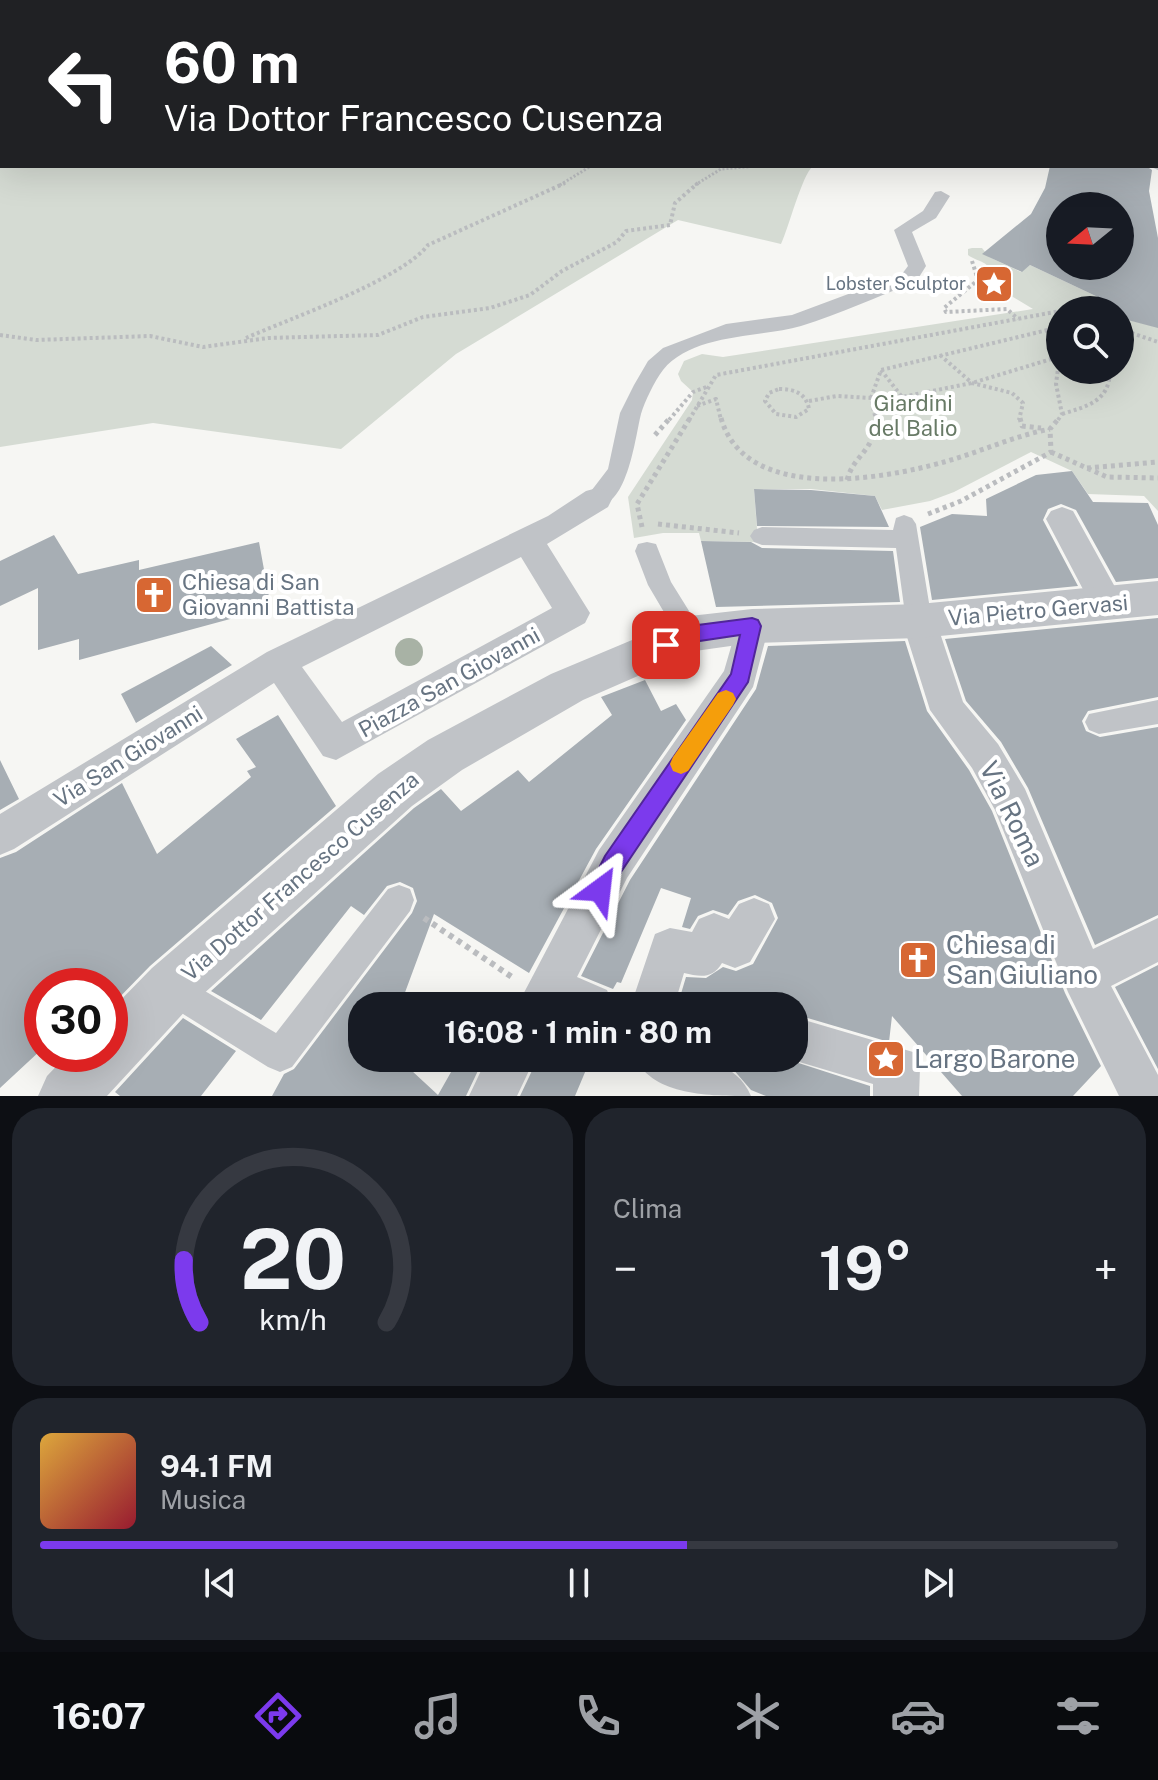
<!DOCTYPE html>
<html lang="it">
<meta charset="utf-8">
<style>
:root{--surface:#171b24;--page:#20242c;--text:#f1f3f6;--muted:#9ea1a6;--line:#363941;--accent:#7c3aed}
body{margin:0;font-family:"Public Sans",sans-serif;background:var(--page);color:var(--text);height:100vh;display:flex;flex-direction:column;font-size:30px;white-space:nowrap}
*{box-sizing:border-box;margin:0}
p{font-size:26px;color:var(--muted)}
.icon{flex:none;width:44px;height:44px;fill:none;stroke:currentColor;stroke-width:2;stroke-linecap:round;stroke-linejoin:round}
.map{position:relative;height:1096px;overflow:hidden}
.side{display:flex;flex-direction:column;gap:12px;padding:12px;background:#0d0f14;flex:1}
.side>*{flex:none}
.banner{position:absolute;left:0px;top:0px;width:1158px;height:168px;box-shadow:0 8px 32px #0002;background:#202124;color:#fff;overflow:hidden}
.needle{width:52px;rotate:252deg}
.buttons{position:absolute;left:1046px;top:192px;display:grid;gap:16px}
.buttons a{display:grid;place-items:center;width:88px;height:88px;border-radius:50%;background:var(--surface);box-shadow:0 8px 32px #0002;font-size:40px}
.speed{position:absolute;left:24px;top:968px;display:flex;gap:16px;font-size:40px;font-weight:700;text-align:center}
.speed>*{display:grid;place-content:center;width:104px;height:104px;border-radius:50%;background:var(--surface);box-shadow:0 8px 32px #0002;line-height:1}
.speed .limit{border:12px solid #d22;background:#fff;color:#111}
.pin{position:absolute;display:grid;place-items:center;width:68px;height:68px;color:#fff;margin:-34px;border-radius:16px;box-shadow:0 4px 12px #0006}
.me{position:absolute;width:88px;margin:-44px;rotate:30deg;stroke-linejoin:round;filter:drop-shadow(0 0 6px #0008)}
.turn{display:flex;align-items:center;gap:28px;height:168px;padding:0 32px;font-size:36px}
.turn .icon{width:104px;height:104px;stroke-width:2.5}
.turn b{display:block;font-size:56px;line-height:68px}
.big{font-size:60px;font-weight:700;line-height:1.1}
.side .widget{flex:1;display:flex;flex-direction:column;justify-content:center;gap:12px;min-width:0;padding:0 28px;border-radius:32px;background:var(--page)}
.side .dial{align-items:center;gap:0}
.dial svg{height:208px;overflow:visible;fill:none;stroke:var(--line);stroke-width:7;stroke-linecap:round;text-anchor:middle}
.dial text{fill:var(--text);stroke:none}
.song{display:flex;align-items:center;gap:24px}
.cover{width:96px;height:96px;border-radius:12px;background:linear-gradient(135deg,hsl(40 70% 55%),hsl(350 70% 35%))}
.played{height:8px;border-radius:4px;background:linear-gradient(90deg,var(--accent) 60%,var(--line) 60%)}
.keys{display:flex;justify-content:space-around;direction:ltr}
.heat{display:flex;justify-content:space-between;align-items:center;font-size:44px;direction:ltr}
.side .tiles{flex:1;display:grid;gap:12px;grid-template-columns:1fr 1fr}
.widget:last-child{grid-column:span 2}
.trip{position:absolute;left:348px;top:992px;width:460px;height:80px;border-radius:32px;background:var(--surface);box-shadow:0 8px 32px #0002;font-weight:700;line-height:80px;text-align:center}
.dock{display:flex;height:128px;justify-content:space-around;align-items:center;background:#090b0e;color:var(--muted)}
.dock .icon{width:56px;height:56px}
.dock .on{color:var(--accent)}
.dock b{font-size:36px;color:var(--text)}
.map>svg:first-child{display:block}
.green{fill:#d5dbd3}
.building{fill:#a7aeb4;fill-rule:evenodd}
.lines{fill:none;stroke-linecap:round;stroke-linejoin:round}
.path-far3{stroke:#babcbf;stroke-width:3;stroke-dasharray:2 2;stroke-linecap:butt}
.path-far2{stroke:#babcbf;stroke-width:4;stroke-dasharray:3 3;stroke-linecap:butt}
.path-far1{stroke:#babcbf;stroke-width:5;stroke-dasharray:4 4;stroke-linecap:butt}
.path{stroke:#babcbf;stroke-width:6;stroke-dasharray:5 5;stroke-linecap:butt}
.pedestrian{fill:#c0c3c7;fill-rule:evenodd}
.minor{fill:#c0c3c7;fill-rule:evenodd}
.tertiary{fill:#c0c3c7;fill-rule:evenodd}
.tree{fill:#a8b2a5}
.route{fill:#7c3aed;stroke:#51269a;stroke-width:2}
.slow{fill:#f59e0b}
.labels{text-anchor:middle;stroke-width:8;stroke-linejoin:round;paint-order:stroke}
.far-poi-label{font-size:18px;fill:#677482;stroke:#fff;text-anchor:end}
.park-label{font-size:22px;fill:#687a66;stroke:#fff}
.poi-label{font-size:22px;fill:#677482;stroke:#fff;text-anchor:start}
.street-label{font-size:22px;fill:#677482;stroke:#fff}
.near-street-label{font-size:26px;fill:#677482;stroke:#fff}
.near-poi-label{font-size:26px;fill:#677482;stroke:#fff;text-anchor:start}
</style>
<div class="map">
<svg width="1158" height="1096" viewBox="0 0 1158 1096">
<rect width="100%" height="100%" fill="#f6f6f3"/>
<path class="green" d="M178,0H865L867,2H176Z
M0,67L2,166H813C802,175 789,227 781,244L678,220L456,354L341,449L153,423L0,447Z
M972,248H982L989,257L1021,272L1030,265L1100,298L1097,310H1060V370H1120V318L1158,327V511L1144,496L1088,494L1072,471L1031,452L954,492L930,501L882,510L875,496L811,489H754L758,542L701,541L699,533H663L634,538L628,497L692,400L693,392L681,381L678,374L684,361L702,354L723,357L1033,309L1003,291L985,288L982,280L992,277C990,260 979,263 968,255V249Z"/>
<path class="building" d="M1050,166H1146L1152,170L1149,191L1158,238V328L1120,318V310H1097L1100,298L1030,265L1022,272L982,254L1031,214L1045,188ZM1060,206H1120V266H1060Z
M1072,471L1093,502L1148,503L1158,525V578L1116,582L1076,510L1061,504L1048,509L1043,520L1078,586L932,600L920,527L952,514L987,516L986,499L1036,475Z
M754,489L811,490L875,496L889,527L757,526Z
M54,535L78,574L139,560V570L259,542L271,608L79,660V639L38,650V588L0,606V561Z
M701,541L751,542L762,548L893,551L900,602L716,607Z
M1158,618V697L1088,711L1082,721L1086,731L1100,737L1158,727V915L1095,945L1028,788L1001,742L966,701L945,639Z
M905,641L927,711L969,770L992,811L1065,993L1101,1066L1073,1096H962L892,1016L889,1042L794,1014V1006H714L680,997L686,977L706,978L723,967L736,971L753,964L778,918L772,903L755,895L738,901L728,915L713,910L698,916L690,929L682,927L691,898L661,888L621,983L617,982L613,989L581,976L630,880L756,689L768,646Z
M211,646L232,665L136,723L121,694Z
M645,680L661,711L676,704L686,720L596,849L529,973L434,914L400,1006H362V1058H398L438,1095L459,1058H484L466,1096H272L284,1074L294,1069L412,913L417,901L413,888L400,882L387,886L364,915L351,906L261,1020L211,991L414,808L441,789L461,811L518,770L529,782L612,715L601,697Z
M278,715L336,806L150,966L110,1007V986H42V1049L0,1088V858L16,852L122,783L157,854L251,777L247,771L256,767L236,739Z
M0,760L19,799L0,810Z
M1158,965V1069L1115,987Z
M183,1018L236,1051L201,1096H120L115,1092Z
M538,1058H591L575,1096H520Z
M705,1058H783L870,1086V1096H766L751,1090L732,1068Z"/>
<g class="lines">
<path class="path-far3" d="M302,0L305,2
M560,185L591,166
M695,185L721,169L758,166"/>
<path class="path-far2" d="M972,261L978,280L944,308L946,312L1007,309L1018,319
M1120,329L1158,342
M0,335L36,340L150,336L203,347L268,338L378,335L423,317L490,308L530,295L562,271L617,242L626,231L670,225L675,203L698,183
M246,338C291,318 401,280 428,245L565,183
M940,355L972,383L1012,393L1023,403L1019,420
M881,370L902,397L972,383L1058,357
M779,389C794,389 806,393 809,409L796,417L776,414L765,401L769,393Z
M871,398L881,370L1060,327
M809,401L837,396L871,398L876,420
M697,406L716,399L721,420
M1062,414C1088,406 1110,401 1110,370
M669,420L693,392L709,386
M689,420L716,375L1060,311
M1058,420L1062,414L1056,384L1060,353"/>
<path class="path-far1" d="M721,418C745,503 880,480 944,462C980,452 1014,436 1050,429
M1020,418L1022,426L1041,428
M655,435L670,418
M1051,452L1107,477L1158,478
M1087,468L1158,462
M847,480C854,454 875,452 876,418
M928,514L961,501L1051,452L1050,429L1059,418
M658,524L739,533
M642,527L637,504L690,418"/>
<path class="path" d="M424,918L512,977"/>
<path class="pedestrian" d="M941,191L950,196L936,218L912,232L926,266L916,282C878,296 840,314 801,326C760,338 693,333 663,370C654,382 645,401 641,414C635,437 627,517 589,505L585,499L608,469L620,413L634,385L648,361L663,348L726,324L792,315L902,274L908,266L894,230L923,211L935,192Z
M904,515L912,518L916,524L932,621L928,628L919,631L910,628L906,621L896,548L762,545L754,542L750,536L754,530L762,527L893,530L896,518Z
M647,542L656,544L671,582L699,627L703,634L699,641L690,645L681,641L648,585L635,551L638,544Z
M1158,700V724L1099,734L1089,730L1085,722L1089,714Z
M399,885L410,889L414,900L410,911L292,1067L280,1072L268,1067L159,999L155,987L159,975L171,971L276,1033L388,889Z"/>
<path class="minor" d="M1156,150L1158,151V170L1149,166H1156Z
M597,488L608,491L612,499L608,507L547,544L590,613L585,623L336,760L323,756L274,683L14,849L0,855V814L267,652L548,516L586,491ZM521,557L552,608L342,722L302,667Z
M1062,507L1073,511L1120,596L1125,605L1120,614L1108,618L1096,614L1046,519L1051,511Z
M919,607L931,611L936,621L963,702L998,744L1025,789L1093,949L1158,918V962L1111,986L1158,1075V1096H1119L1068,992L995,810L972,768L930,710L902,621L907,611Z
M752,612L764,616L769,626L753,687L627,878L577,977L607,990L613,1006H517L599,850L724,671L740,616Z
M754,898L769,904L775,919L750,962L735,968L722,963C713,979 700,977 684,973L674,1006H636L633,999L655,934L670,928L692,932L699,919L714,913L729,919L739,904Z
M794,1017L913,1052L920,1068L919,1096H873V1084L786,1058H794Z
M487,1058H535L517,1096H469Z
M635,1058C676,1058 732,1051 751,1096C710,1096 654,1096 635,1058Z"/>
<path class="tertiary" d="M1158,581V615L919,638L752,643L695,651L583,700L462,770L412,806L190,1006L107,1096H38L47,1076L68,1054H110V1011L152,968L378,774L428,740L551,674L675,622L690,616L752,609L919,604Z"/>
</g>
<circle class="tree" cx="409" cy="652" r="14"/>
<path class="route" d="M752,618L758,620L761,626L748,682L621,872L608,898L600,901L591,898L588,890L605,856L731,674L740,635L693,642L666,653L659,651L656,645L659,639L690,626Z"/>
<path class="slow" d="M726,690L733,693L736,699L733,705L688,771L681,774L673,771L670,764L673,757L718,693Z"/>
<defs>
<symbol id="sight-square" viewBox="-11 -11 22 22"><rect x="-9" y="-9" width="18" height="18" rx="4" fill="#d76733" stroke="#fff"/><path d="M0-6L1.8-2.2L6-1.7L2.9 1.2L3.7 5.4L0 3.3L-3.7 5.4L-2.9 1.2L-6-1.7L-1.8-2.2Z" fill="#fff"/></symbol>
<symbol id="church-square" viewBox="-11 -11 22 22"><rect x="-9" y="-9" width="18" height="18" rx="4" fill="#d76733" stroke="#fff"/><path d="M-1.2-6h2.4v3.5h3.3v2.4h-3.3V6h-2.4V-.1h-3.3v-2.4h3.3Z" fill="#fff"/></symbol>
</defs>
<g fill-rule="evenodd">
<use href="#sight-square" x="972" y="262" width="44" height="44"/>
<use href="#church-square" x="132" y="573" width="44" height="44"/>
<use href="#church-square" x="896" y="938" width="44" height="44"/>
<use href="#sight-square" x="864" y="1037" width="44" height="44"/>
</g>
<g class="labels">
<g class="far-poi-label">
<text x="966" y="290">Lobster Sculptor</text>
</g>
<g class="park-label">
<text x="913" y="411">Giardini<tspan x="913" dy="25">del Balio</tspan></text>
</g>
<g class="poi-label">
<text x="182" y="590">Chiesa di San<tspan x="182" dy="25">Giovanni Battista</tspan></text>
</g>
<g class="street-label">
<text transform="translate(1038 610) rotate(-5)" y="8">Via Pietro Gervasi</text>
<text transform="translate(449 682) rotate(-29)" y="8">Piazza San Giovanni</text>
<text transform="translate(128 756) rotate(-32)" y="8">Via San Giovanni</text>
<text transform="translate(300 876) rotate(-41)" y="8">Via Dottor Francesco Cusenza</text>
</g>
<g class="near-street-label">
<text transform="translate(1012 814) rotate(64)" y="9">Via Roma</text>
</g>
<g class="near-poi-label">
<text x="946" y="954">Chiesa di<tspan x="946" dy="30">San Giuliano</tspan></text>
<text x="914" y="1068">Largo Barone</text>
</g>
</g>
</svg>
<div class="buttons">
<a><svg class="needle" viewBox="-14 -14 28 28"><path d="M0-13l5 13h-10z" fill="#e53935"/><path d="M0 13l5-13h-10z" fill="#9ea1a6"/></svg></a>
<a><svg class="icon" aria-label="search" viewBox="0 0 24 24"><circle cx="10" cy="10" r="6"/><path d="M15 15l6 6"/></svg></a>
</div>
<div class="speed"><div class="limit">30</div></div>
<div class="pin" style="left:666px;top:645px;background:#d93025"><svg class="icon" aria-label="arrive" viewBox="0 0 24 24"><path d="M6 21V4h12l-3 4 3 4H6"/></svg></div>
<svg class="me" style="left:600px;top:890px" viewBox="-20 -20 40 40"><path d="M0-17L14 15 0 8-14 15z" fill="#7c3aed" stroke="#fff" stroke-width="4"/></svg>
<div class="trip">16:08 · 1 min · 80 m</div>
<div class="banner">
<div class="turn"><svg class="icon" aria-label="left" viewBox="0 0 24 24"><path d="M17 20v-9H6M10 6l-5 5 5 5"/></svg><div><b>60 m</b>Via Dottor Francesco Cusenza</div></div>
</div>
</div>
<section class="side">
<div class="tiles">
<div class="widget dial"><svg viewBox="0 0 100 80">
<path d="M14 69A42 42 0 1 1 86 69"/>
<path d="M14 69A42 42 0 0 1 8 45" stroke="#7c3aed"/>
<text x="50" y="56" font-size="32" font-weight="700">20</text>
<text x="50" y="72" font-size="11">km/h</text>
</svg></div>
<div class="widget"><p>Clima</p>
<div class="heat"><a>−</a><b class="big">19°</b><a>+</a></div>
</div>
<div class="widget">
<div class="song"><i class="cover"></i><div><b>94.1 FM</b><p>Musica</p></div></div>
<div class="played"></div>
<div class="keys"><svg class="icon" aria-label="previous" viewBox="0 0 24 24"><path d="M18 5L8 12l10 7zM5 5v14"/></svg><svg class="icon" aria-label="pause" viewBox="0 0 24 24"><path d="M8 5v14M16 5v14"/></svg><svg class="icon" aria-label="next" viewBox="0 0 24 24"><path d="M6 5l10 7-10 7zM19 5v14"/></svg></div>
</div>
</div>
</section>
<nav class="dock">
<b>16:07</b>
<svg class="icon on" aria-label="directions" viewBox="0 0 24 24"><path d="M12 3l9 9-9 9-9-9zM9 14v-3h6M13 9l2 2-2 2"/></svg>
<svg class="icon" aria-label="music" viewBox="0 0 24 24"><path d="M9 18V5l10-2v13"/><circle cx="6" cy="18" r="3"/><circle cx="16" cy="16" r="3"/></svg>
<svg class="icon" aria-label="phone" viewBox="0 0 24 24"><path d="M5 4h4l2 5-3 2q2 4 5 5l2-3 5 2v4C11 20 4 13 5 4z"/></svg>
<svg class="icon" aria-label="climate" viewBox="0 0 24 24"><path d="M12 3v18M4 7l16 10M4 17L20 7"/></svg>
<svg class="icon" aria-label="car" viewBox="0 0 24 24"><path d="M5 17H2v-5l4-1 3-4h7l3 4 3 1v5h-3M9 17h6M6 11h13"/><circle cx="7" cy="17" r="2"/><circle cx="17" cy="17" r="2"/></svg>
<svg class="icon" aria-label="filters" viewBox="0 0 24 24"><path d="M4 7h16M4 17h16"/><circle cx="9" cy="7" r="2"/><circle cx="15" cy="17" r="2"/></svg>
</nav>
